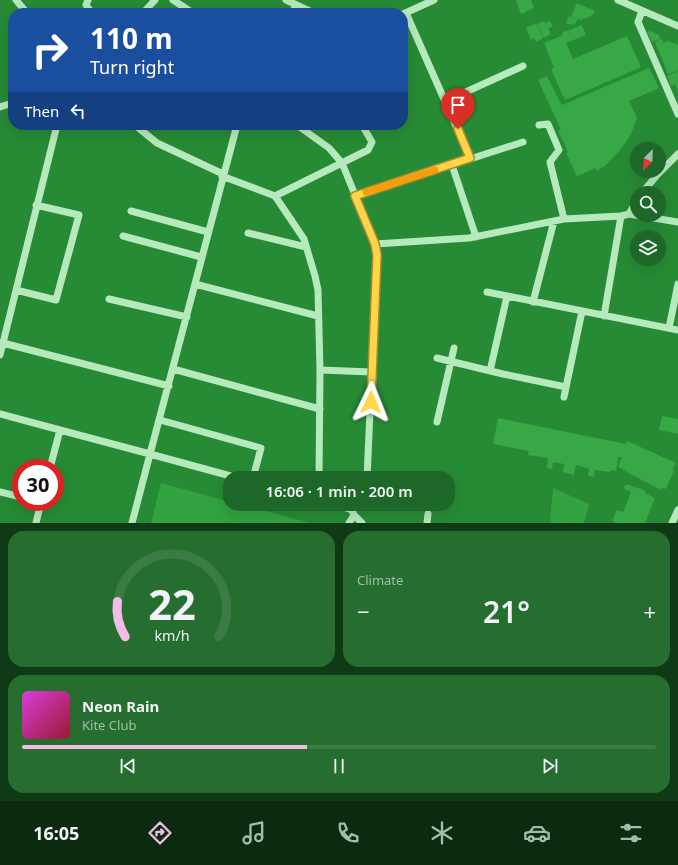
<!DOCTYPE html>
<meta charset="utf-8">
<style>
:root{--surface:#1d6828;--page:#256e30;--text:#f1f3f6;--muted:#a0bea8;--line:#3b7b45;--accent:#f1bde5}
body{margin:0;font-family:"Noto Sans",sans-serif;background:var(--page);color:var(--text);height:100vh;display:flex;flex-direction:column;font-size:15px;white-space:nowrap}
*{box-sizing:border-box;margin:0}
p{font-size:13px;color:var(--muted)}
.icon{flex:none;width:22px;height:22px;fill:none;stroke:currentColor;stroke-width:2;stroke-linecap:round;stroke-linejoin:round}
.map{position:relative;height:523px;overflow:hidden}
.panel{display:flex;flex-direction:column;gap:8px;padding:8px;background:#103916;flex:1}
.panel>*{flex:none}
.top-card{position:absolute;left:8px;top:8px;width:400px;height:122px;border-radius:16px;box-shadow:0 4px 16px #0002;background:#1a4fa0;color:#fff;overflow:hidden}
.needle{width:26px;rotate:204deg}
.buttons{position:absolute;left:630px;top:142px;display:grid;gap:8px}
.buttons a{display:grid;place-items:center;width:36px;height:36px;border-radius:50%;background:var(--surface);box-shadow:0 4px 16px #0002;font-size:20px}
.speed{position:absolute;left:12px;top:459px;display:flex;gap:8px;font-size:20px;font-weight:700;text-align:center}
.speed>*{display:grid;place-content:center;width:52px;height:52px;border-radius:50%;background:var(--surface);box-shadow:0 4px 16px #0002;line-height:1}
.speed .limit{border:6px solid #d22;background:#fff;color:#111}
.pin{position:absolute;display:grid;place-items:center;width:34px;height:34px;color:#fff;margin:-41px -17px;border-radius:50% 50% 50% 0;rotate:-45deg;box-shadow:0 0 4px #0007}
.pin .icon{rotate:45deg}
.me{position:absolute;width:44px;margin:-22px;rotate:2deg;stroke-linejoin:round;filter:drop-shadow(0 0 3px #0008)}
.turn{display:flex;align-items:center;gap:14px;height:84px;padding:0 16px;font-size:18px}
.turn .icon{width:52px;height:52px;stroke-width:2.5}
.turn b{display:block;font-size:28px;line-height:34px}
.then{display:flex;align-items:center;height:38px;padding:0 16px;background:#0003;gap:8px;font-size:15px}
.big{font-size:30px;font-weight:600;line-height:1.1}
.panel .widget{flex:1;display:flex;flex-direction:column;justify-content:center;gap:6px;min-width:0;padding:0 14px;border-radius:16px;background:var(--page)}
.panel .dial{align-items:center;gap:0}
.dial svg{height:104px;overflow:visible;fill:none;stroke:var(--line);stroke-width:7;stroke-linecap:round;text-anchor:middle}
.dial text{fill:var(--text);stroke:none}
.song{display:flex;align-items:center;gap:12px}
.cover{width:48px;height:48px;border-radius:6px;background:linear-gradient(135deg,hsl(300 70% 55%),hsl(350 70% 35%))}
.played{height:4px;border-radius:2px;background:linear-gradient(90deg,var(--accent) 45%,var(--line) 45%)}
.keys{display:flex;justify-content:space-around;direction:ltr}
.heat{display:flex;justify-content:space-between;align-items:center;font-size:22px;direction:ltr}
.panel .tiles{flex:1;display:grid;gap:8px;grid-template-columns:1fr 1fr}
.widget:last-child{grid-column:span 2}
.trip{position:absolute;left:223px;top:471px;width:232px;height:40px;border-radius:16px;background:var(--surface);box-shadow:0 4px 16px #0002;font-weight:600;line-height:40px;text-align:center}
.dock{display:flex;height:64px;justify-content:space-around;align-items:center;background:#0c2a10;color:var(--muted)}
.dock .icon{width:28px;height:28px}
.dock .current{color:var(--accent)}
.dock b{font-size:18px;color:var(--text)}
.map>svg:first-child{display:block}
.green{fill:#32a340}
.building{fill:#38a846}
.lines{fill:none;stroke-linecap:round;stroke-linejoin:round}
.minor{stroke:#b6eabc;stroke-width:7}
.route-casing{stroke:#a68a30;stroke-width:10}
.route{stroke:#ffd54a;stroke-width:7}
.slow{stroke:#f59e0b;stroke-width:7}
</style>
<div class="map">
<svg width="678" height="523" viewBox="0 0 678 523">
<rect width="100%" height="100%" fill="#278b35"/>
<path class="green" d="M161,483L230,502V504H239L310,523H151Z
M553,488L589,504L584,523H550Z"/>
<path class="building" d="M516,0H531L534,8L521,14Z
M577,3L595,11L593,15L581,20L571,16Z
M569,16L578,19L575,24L573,23L572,25L566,23Z
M545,21V23L550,21L553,26L548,29L551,34L544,38L537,24Z
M536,23L543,38L536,42L534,38L531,40L526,28Z
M582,25L586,35L566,43L573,59L627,36L641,67L565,100L551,69L554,68L544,43L563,35L562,33Z
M650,31L659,35L660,39L652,42L647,32Z
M662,39L663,43L668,41L678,45V70L668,74L655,42Z
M649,68L659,88L629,101L637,118L631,134L622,148L606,165L597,171L596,168L577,176L566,153L568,152L558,131L561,130L538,80L547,76L561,104L562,105Z
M678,71V90L675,84L671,86L667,76Z
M662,416L678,419V434L659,430Z
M498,418L626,444L627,441L676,463L672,470L674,471L666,489L663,488L661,490L623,470L624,469L618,467L622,457H618L616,471L610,470V472L595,470L594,477L588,476L589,469L576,465L574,475L563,472L564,464L553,462L552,469L547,468L548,458L528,455L529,451L493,444Z
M626,484L646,491L645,493L655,498L645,523H616L612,521L617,510L623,512L631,492L623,488Z"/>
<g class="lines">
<path class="minor" d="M16,0L27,13
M88,0L86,5L92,13
M173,0L193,13
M286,0L314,13
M618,0L678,26
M642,11L638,22L678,114
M143,13L155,0
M292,13L296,5
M406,13L470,158
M403,14L434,0
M446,101L523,66
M0,107L13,103
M135,125L157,143L223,174
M297,125L329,148L342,163L375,244L377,255L367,478
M539,125L548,124L559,150L550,162L564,219
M452,165L476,237
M222,176L275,196L368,150L372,142L362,125
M642,193L657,175L678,154
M275,196L304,239L315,276L318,290L320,370L319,478
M355,196L523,142
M131,211L208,232
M629,214L637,200
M248,233L306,247
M123,236L201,257
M375,244L469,238L564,219L621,216L629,214L678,222
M195,284L318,316
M16,290L56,300L79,215L36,205
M487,292L678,330
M109,299L187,317
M533,302L554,221
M604,316L621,216
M669,328L678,284
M3,343L169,386
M0,355L57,125
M437,358L503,374L566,387
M173,369L320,409
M320,370L372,372
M490,371L507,296
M564,397L582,311
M0,414L60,430
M160,420L261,448L253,478
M437,422L454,348
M50,468L60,430L150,454L237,125
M0,492L21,497
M334,504L352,510L354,515L362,523
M36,523L41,502
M132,523L150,454L238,478
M349,523L354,515
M427,523L428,514
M672,523L678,510"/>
</g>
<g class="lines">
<defs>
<path id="route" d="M371,402L377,255L375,244L355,196L470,158L458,129"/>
</defs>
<use href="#route" class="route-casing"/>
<use href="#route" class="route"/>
<path class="slow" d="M366,192L435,170"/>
</g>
</svg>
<div class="buttons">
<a><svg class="needle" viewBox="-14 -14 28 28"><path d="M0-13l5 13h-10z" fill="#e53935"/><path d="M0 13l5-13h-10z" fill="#a0bea8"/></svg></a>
<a><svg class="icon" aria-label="search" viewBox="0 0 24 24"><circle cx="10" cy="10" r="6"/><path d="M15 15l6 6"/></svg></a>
<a><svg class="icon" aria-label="layers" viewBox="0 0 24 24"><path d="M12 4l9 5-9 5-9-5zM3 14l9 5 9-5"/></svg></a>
</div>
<div class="speed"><div class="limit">30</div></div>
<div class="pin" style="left:458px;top:129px;background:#d93025"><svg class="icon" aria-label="arrive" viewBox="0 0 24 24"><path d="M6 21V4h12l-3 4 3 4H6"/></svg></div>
<svg class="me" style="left:371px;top:402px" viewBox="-20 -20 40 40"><path d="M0-17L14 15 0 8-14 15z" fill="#ffd54a" stroke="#fff" stroke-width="4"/></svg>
<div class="trip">16:06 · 1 min · 200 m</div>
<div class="top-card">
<div class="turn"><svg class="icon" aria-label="right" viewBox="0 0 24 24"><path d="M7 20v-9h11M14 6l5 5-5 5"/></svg><div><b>110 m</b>Turn right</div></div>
<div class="then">Then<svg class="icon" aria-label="left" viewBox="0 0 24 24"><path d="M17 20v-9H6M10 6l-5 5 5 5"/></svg></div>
</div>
</div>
<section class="panel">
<div class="tiles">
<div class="widget dial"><svg viewBox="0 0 100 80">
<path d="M14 69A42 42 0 1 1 86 69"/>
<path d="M14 69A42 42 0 0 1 8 42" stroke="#f1bde5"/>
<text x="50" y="56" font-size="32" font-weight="700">22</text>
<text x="50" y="72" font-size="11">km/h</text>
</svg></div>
<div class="widget"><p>Climate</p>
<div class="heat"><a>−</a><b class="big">21°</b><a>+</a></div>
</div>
<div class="widget">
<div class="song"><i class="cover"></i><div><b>Neon Rain</b><p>Kite Club</p></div></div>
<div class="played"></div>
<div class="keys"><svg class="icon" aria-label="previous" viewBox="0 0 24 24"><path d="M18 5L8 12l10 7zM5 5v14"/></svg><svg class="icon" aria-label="pause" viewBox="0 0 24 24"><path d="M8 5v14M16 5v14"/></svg><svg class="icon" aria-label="next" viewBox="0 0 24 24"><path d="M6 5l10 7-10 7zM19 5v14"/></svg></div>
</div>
</div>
</section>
<nav class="dock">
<b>16:05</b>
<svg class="icon current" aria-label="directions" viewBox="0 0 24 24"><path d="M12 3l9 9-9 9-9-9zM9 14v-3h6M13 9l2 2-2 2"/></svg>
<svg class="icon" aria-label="music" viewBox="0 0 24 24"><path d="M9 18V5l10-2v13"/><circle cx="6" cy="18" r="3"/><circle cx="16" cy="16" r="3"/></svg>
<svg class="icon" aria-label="phone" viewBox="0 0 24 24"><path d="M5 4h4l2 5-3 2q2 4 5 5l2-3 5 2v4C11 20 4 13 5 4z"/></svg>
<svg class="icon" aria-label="climate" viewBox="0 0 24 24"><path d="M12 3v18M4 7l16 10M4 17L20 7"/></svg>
<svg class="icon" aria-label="car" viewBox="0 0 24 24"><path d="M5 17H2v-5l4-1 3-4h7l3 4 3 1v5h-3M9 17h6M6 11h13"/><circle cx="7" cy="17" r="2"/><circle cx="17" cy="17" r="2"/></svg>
<svg class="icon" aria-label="filters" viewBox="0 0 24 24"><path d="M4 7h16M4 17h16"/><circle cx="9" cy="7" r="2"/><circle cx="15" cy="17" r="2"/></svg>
</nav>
